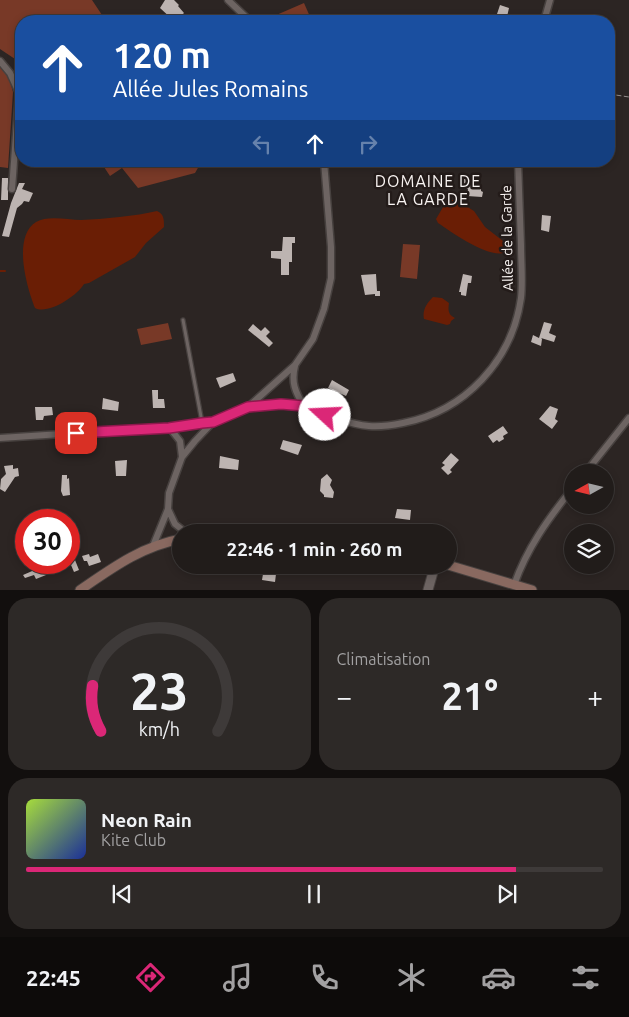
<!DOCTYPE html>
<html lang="fr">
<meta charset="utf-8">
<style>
:root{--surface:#211c1a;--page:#2d2927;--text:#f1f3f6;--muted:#a2a1a2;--line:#3e3a39;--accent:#db2777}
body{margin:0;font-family:Ubuntu,sans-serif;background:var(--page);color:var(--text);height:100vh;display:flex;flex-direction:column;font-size:19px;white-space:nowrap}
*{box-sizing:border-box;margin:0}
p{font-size:16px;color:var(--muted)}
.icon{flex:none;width:28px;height:28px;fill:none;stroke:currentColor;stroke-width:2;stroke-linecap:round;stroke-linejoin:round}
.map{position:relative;height:590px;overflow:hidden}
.details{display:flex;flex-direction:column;gap:8px;padding:8px;background:#120f0e;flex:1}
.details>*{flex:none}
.banner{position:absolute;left:15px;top:15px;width:600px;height:152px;border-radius:20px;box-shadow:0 2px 8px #0003,0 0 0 1px var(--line);background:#1a4fa0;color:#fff;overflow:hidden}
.needle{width:32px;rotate:262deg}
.controls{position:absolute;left:564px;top:464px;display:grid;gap:10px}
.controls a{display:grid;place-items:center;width:50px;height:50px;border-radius:50%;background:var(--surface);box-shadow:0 2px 8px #0003,0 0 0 1px var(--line);font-size:25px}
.speed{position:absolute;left:15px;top:509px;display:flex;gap:10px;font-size:25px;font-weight:700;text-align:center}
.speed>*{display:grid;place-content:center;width:65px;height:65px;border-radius:50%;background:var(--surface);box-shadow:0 2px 8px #0003,0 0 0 1px var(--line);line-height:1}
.speed .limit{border:8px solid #d22;background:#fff;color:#111}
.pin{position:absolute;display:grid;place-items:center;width:42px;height:42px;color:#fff;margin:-21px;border-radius:10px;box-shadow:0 2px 8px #0006}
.me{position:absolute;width:55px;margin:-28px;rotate:290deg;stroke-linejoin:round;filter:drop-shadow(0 0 4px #0008)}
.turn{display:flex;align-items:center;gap:18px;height:105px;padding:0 15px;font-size:22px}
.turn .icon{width:65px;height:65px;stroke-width:2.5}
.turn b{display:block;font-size:35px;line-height:42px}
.lanes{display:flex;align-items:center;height:48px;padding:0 15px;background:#0003;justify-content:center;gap:25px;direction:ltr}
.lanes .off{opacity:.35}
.big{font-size:38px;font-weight:700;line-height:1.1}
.details .tile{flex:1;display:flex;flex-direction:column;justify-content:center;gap:8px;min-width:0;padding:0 18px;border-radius:20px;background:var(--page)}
.details .dial{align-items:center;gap:0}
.dial svg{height:130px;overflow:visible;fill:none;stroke:var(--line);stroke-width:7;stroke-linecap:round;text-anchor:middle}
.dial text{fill:var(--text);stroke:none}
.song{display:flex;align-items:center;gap:15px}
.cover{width:60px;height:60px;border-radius:8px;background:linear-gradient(135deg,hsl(80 70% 55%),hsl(230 70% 35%))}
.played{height:5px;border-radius:2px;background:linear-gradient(90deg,var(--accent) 85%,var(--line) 85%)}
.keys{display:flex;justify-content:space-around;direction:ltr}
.heat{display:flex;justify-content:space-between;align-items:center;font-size:28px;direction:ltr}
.details .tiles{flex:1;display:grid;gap:8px;grid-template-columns:1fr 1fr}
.tile:last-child{grid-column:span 2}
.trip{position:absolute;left:172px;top:524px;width:285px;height:50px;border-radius:25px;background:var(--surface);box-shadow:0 2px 8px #0003,0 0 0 1px var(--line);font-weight:700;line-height:50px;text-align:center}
.tabs{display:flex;height:80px;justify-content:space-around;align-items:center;background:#0d0b0a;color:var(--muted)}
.tabs .icon{width:35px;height:35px}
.tabs .selected{color:var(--accent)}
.tabs b{font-size:22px;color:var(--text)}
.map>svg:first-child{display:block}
.green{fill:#783927}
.water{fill:#6a1e05}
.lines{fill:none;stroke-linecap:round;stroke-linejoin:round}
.stream{stroke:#6a1e05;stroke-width:2}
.building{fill:#bdb4b1}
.service-casing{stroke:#47413f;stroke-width:5.5}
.minor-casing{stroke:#47413f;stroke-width:9}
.tertiary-casing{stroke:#47413f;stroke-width:11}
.secondary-casing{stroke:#47413f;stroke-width:11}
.path{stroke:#958f8d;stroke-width:1;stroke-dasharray:5 2.5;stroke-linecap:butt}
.service{stroke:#6d6462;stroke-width:3}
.minor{stroke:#6d6462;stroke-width:6}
.tertiary{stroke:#6d6462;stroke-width:9}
.secondary{stroke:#896960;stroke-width:9}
.route-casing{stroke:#8e194d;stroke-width:12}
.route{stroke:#db2777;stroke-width:9}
.labels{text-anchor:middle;stroke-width:5;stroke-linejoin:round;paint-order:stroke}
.street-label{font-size:14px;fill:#f9f4f2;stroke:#231b19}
.quarter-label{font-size:16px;letter-spacing:1px;fill:#f9f4f2;stroke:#231b19}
</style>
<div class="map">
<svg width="629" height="590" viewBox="0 0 629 590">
<rect width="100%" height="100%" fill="#2c2523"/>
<path class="green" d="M0,0H92L106,21H21V63L0,49Z
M304,3L311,19L304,21H276L274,16Z
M0,67L9,77L13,92L8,168L0,167Z
M100,161H202L195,173L138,188L122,168L110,176Z
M403,244L420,245L417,279L400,277Z
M168,323L172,339L141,345L137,329Z"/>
<path class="water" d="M450,200H456L474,211L485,227L503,241L507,247L504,253C486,257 453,233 438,223L436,219L446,202Z
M157,211C164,214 164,219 164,227L146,243L135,257L89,283L84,284C77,296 48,315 35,308C27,288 12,237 36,222C48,215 68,220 81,220C103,219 136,216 157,211Z
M433,297L442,298L449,303C448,310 448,315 455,318L451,321L450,324L447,325L424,319C422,310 427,303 433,297Z"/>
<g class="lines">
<path class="stream" d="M0,271H5"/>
</g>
<path class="building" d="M165,0H174L179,5L178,6L184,13L178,19L176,17L173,20L160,8Z
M500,5L509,8L506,21H497L498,18L496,17Z
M465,175L471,177L470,182L481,185V191L483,192L482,197L467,196L468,189L462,187Z
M2,178H8V200H1Z
M19,183H25L22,189L33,193L29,202L24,201L22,204L17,208L9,237L2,236L11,203Z
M542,215L551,216L549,232L541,230Z
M283,237H295V243H292V262H289V275H281V259L271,258V251H282Z
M376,274L377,291H380V296H375V294L365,295L361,275Z
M463,274L472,276L471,283H468L466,296L461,295V292H459Z
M544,322L552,324L549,333L556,336L554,342L541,338L542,339L541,346L531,342L533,335L539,338Z
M253,324L261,331L265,327L270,332L266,336L273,343L269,347L248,330Z
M233,373L236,381L220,388L216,378Z
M332,380L349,390L346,396L328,388Z
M152,390H158V399H164L165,408H153Z
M103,398L119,402L118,411L102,409Z
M550,406L558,409L555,419L558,421L552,429L539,419Z
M35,407H52L53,415L44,416L43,420H36Z
M503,426L508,433L503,436L504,439L499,442L497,440L493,443L488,436Z
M283,440L302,445L298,455L280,449Z
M451,453L459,460L450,470L452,472L448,475L441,468L445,465L442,463Z
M220,456L239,460L238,470L219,468Z
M127,460L126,476H116L115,461Z
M13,465V469L18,468L19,476L15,477L5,492L0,489L1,479L6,474L4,466Z
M327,474L332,480L330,485L334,492L333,498L324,497V495L320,491L321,479Z
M62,475H67V479L69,478L70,495L63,496L61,491Z
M397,509L411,510L410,520L395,518Z
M89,554L90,557L98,554L101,562L89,566L87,561H84L82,556Z
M75,560L79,570L74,572L71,565L36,579L34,575L25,578L23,575L46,565L70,562Z
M252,567L268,569V573L276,574L275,582L262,580L263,574L251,572Z"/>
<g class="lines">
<defs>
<path id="service" d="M183,320L202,422"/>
<path id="minor" d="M228,0L250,21
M544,21L550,0
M0,61L10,73L19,93L12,189
M304,406C324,414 347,424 369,426C380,427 393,425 403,423C465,411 512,361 521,298C523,281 521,263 521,245C520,217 519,189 518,161
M248,407L281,404L304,406C295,392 291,382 295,366
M169,427L180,441L182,457
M0,438L169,427L213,422
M586,472L629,418
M168,509L175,524L185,532
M153,546L168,509L169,493L182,457L195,441L213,422L248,407L295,365L313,339L324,309L331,278V247L324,161
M514,585C527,548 548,519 572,489"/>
<path id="tertiary" d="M428,590L435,565"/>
<path id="secondary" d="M448,565L532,590
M80,590C112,568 142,546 181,539"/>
</defs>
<use href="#service" class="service-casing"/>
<use href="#minor" class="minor-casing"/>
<use href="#tertiary" class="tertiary-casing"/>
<use href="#secondary" class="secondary-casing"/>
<path class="path" d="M609,94L629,97"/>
<use href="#service" class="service"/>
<use href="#minor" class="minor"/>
<use href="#tertiary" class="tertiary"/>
<use href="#secondary" class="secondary"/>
</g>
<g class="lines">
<defs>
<path id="route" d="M76,433L169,428L202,423L213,422L248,407L281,404L304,406L325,415"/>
</defs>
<use href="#route" class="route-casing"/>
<use href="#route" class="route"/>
</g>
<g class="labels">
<g class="street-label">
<text transform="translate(507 238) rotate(-91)" y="5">Allée de la Garde</text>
</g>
<g class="quarter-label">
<text x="428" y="187">DOMAINE DE<tspan x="428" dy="18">LA GARDE</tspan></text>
</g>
</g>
</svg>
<div class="controls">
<a><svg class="needle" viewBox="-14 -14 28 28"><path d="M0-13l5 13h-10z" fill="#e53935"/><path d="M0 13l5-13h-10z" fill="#a2a1a2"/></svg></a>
<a><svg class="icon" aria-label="layers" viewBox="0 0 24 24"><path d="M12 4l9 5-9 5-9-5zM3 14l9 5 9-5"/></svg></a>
</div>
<div class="speed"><div class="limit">30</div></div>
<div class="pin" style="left:76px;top:433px;background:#d93025"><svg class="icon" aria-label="arrive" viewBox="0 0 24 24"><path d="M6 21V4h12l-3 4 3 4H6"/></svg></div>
<svg class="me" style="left:325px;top:415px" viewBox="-20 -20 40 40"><circle r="19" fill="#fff"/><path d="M0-13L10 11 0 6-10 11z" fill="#db2777"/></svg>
<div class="trip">22:46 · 1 min · 260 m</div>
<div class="banner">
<div class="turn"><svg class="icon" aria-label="ahead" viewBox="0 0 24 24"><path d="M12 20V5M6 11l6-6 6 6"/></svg><div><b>120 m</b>Allée Jules Romains</div></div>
<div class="lanes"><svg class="icon off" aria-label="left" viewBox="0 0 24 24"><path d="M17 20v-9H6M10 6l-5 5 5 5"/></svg><svg class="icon" aria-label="ahead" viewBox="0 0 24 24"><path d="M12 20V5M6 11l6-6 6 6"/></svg><svg class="icon off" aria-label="right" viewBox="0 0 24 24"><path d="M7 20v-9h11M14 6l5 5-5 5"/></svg></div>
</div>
</div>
<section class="details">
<div class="tiles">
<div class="tile dial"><svg viewBox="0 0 100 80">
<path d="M14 69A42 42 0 1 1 86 69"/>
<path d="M14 69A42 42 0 0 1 9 41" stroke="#db2777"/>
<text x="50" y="56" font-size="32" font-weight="700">23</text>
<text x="50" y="72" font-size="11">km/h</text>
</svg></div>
<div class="tile"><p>Climatisation</p>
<div class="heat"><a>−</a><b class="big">21°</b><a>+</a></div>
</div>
<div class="tile">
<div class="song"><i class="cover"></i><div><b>Neon Rain</b><p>Kite Club</p></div></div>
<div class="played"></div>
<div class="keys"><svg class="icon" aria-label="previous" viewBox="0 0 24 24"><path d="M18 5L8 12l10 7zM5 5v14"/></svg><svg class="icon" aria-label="pause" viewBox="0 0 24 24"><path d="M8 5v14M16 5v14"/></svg><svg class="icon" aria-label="next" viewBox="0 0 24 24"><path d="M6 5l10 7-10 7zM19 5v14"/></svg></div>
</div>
</div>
</section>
<nav class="tabs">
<b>22:45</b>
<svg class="icon selected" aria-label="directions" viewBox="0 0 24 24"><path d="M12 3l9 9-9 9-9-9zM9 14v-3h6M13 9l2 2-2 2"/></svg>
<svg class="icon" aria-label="music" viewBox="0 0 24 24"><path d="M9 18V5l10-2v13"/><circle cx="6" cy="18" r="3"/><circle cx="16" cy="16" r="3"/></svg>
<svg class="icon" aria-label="phone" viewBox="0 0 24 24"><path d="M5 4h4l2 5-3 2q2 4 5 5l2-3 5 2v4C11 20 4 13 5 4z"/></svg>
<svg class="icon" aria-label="climate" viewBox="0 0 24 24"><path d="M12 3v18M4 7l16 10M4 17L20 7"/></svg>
<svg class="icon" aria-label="car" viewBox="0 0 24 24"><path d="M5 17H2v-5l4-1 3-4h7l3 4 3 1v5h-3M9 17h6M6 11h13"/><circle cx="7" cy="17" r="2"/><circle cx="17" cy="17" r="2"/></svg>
<svg class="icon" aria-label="filters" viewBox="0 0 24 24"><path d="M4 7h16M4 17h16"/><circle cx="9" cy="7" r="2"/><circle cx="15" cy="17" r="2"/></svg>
</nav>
